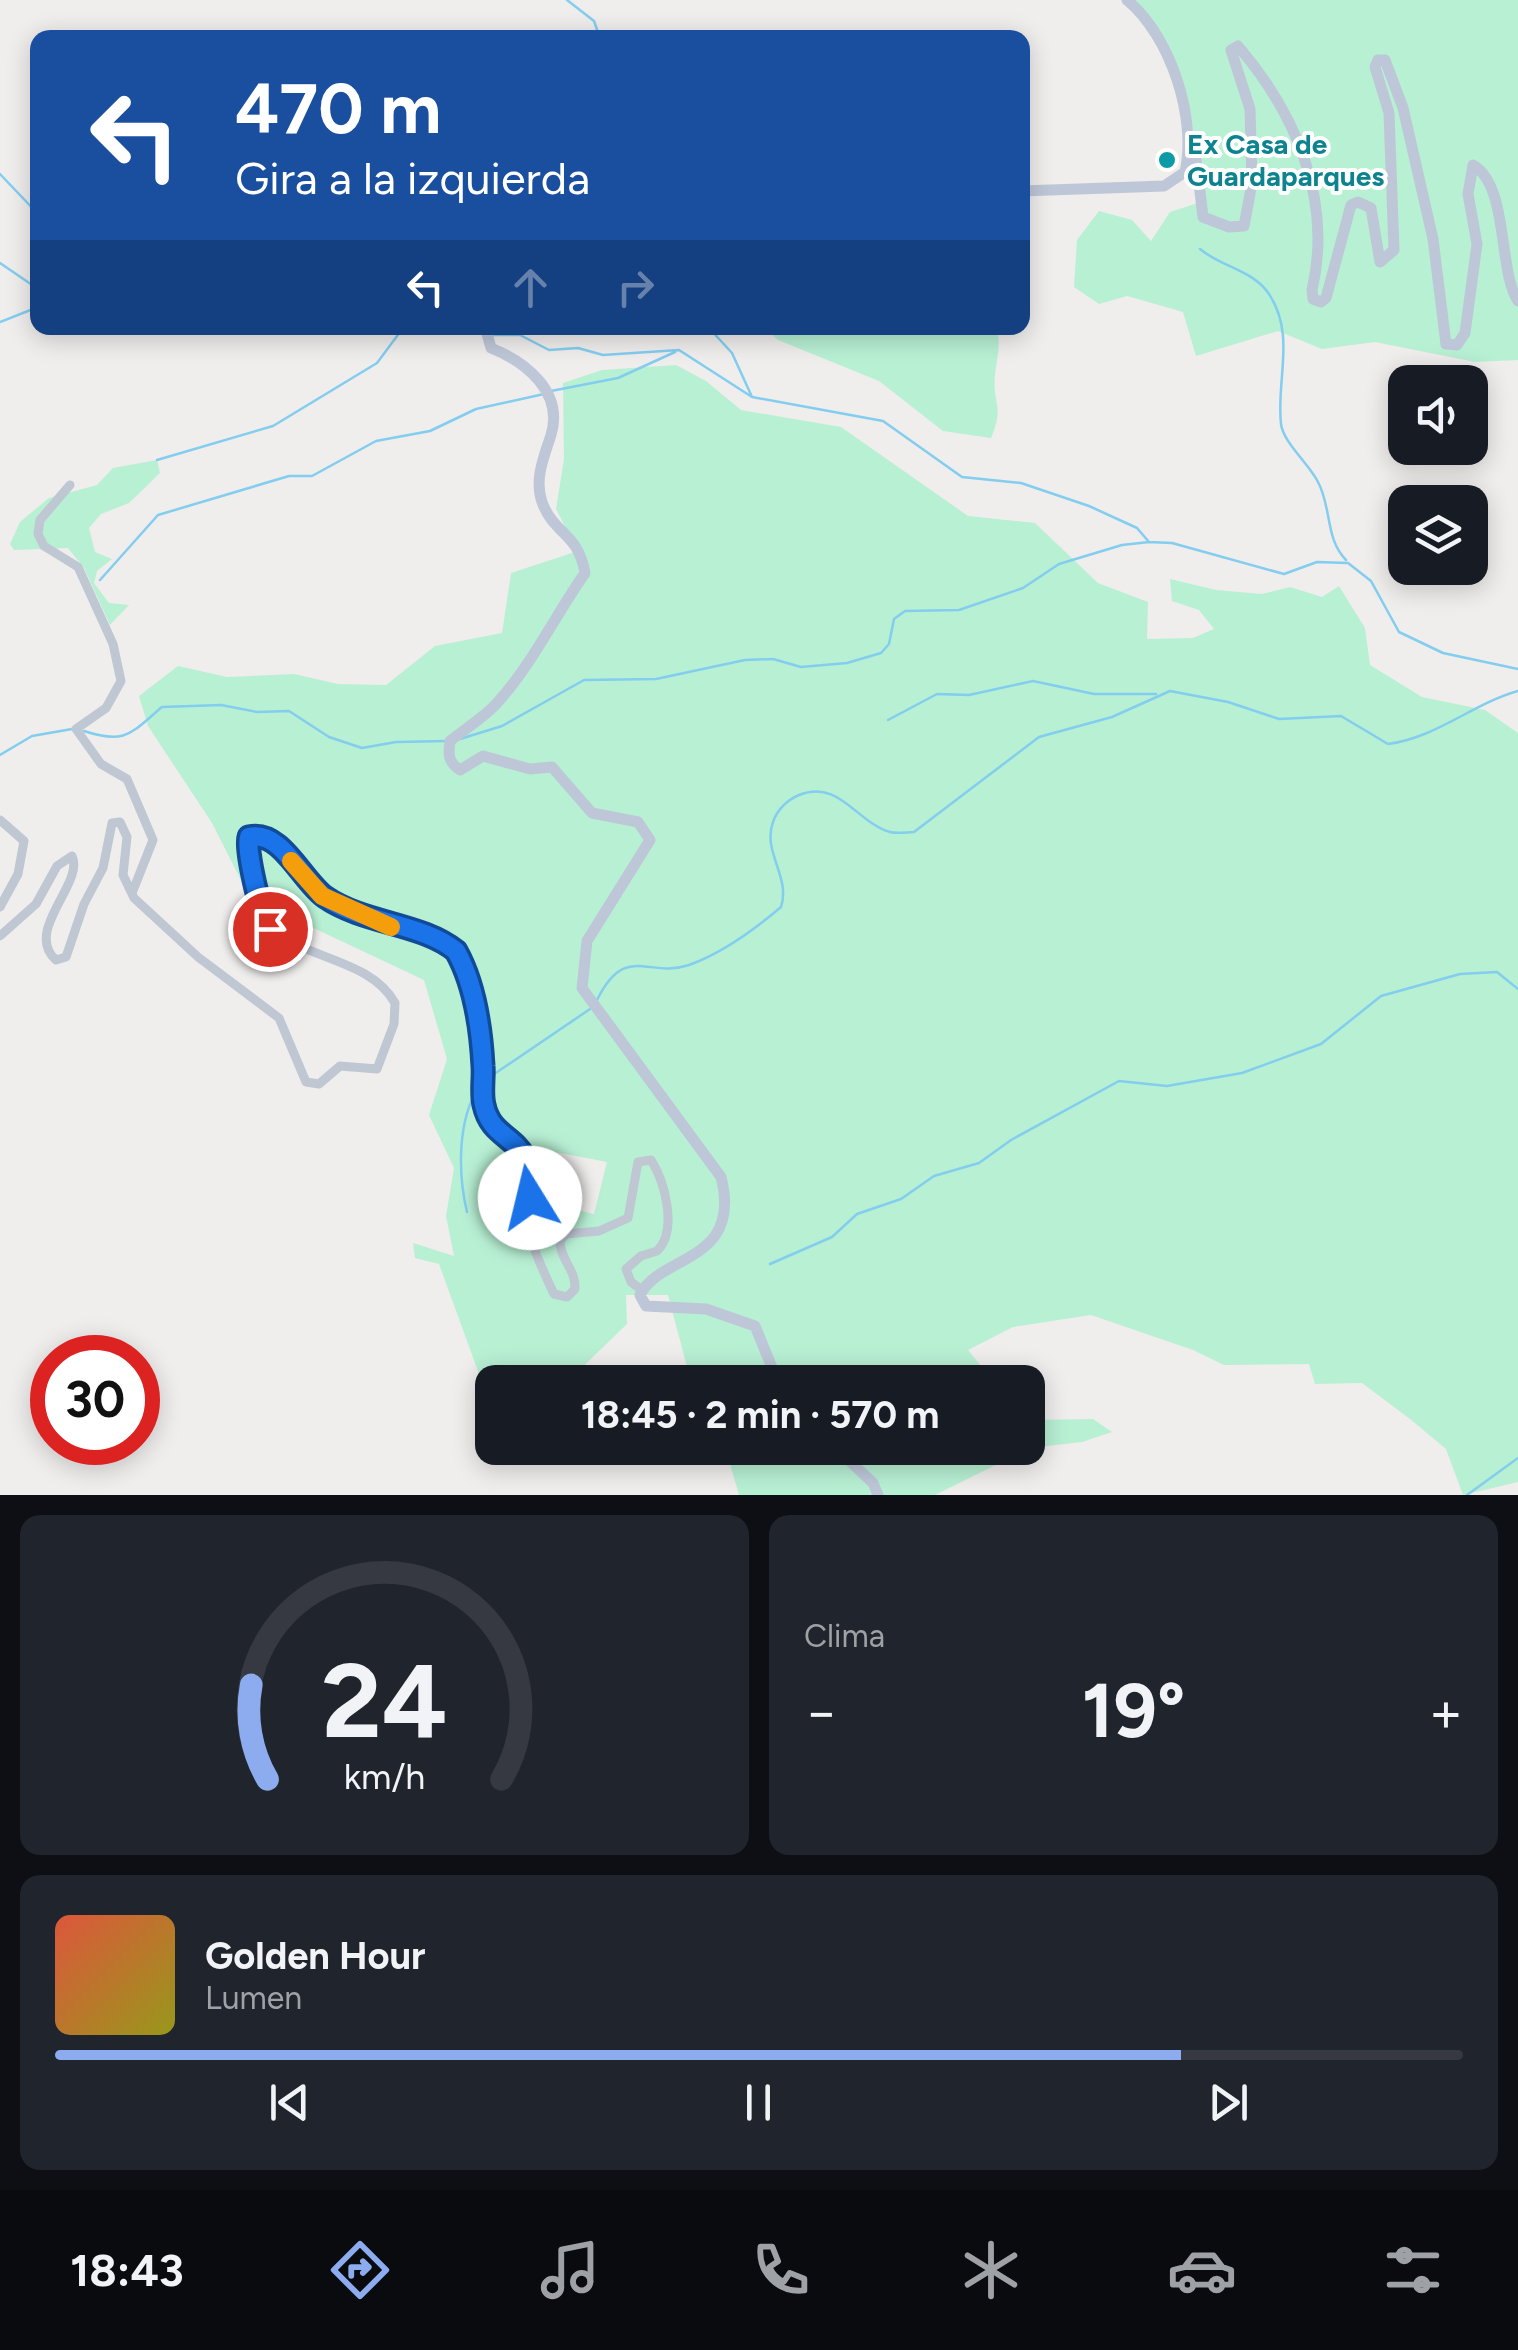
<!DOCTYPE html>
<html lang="es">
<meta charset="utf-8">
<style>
:root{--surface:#171b24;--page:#20242c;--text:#f1f3f6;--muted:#9ea1a6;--line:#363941;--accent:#8cacef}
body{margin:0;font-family:Figtree,sans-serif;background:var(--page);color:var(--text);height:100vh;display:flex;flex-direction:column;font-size:38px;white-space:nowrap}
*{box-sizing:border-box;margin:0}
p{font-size:32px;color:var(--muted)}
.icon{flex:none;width:55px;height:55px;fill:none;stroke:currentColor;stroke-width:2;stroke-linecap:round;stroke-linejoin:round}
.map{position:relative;height:1495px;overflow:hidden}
.sheet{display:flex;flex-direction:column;gap:20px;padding:20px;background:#0d0f14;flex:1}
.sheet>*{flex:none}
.banner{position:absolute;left:30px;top:30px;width:1000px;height:305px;border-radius:20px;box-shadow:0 5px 25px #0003;background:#1a4fa0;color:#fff;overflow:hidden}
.buttons{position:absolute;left:1388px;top:365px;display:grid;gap:20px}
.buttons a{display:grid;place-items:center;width:100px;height:100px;border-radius:20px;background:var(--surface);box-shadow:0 5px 25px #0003;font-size:50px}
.speed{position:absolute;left:30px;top:1335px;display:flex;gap:20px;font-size:50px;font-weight:700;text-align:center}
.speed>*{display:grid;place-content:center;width:130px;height:130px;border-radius:50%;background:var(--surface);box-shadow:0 5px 25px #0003;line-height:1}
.speed .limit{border:15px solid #d22;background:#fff;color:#111}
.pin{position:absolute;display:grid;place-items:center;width:85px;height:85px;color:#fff;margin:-42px;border:5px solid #fff;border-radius:50%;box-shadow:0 2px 10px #0007}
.me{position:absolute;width:110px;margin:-55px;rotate:351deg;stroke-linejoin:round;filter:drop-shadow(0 0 8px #0008)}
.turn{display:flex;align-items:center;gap:35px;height:210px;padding:0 40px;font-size:45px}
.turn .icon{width:130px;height:130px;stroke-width:2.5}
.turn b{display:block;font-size:70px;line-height:85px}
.lanes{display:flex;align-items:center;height:95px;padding:0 40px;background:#0003;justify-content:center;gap:50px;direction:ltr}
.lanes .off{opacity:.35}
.big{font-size:75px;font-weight:700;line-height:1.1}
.sheet .tile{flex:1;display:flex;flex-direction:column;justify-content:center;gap:15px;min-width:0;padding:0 35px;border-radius:20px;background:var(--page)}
.sheet .dial{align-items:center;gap:0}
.dial svg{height:260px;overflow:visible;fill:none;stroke:var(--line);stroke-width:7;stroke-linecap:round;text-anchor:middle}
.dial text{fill:var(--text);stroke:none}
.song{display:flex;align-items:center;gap:30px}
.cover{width:120px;height:120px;border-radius:15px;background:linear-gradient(135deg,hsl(10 70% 55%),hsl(60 70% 35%))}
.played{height:10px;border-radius:5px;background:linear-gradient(90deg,var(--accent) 80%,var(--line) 80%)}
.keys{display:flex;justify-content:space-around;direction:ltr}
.heat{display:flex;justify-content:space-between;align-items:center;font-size:55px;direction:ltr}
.sheet .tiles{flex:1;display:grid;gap:20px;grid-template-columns:1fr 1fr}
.tile:last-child{grid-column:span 2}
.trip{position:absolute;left:475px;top:1365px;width:570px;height:100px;border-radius:20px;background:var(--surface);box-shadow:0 5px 25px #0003;font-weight:700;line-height:100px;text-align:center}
.tab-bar{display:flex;height:160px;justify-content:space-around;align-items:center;background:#090b0e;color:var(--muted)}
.tab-bar .icon{width:70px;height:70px}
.tab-bar .current{color:var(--accent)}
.tab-bar b{font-size:45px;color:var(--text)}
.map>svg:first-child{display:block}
.green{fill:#b8f0d4;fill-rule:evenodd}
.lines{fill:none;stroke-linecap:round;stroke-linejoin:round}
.stream{stroke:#83cdef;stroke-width:2.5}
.street{stroke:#bfc7d3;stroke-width:9}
.secondary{stroke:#bec7d7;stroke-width:11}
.route-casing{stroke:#114b97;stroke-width:25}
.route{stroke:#1a73e8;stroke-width:18}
.slow{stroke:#f59e0b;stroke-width:18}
.culture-dot{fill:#0f9aa8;stroke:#fff;stroke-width:4}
.labels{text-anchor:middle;stroke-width:8;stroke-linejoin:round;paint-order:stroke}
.culture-label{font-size:28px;font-weight:bold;fill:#0d838f;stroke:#fff;text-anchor:start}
</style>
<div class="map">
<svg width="1518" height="1495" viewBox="0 0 1518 1495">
<rect width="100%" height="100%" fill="#f0eded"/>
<path class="green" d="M1125,0H1518V360L1475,362L1375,342L1322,349L1278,331L1196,356L1183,312L1127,296L1099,304L1074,287L1077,240L1099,211L1132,220L1151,241L1170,212L1204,201L1202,157L1174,69Z
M765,328H997C1001,346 997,357 995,375C992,404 1005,405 991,438L943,431L879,381L778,340Z
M676,365L706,381L741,410L841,427L968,516L1035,523L1098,583L1148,602L1147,639L1193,638L1214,629L1199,610L1172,601L1170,579L1216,590L1262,594L1290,587L1322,597L1339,586L1365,628L1370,665L1422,697L1485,710L1518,733V1482L1463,1495L1446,1449L1410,1419L1362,1383L1315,1384L1309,1364L1224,1365L1193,1350L1091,1315L1013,1327L968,1350L994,1382H691L668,1295H626L627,1324L567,1382H492V1388L479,1374L439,1264L415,1258L413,1243L454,1256L446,1216L454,1168L429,1115L447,1059L424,980L250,898L212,823L148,726L139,696L178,666L227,677L294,674L338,684L386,685L435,646L502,633L511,573L578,551L556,509L564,459L563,383L602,370ZM539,1149L607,1162L594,1214L558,1205Z
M157,460L160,473L129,503L101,514L89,528L95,552L112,559L97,571L94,583L109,603L129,605L110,625L84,568L68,548L14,550L10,544L20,522L49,498L97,485L113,468Z
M1028,1416L1029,1420L1093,1419L1112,1432L1082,1442L1030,1448L935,1495H739L730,1464L714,1448H1028Z"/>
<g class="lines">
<path class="stream" d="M567,0L594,21L600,38
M0,174L38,214
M1200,249C1221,267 1253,270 1269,294C1296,335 1276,380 1281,424C1283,442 1309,464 1318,482C1332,508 1325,539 1346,560
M0,263L38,289
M0,322L38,307
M709,328L732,353L752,397
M492,335H520L549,350L578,348L603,355L679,350L752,397L883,421L962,477L1021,483L1089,506L1137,528L1149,542L1172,543L1284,574L1317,562L1348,563L1371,581L1399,632L1443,653L1518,669
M551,391L618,378L675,352
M157,460L273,426L377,363L403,328
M100,580L158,515L289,476H312L376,441L430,431L476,409L544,394
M888,720L937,694L969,695L1033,681L1094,694H1156
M84,731C126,745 131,733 162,707L221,705L257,712L289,711L329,737L362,748L396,742L447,741
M460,739L502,726L584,680L656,679L745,660L773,659L801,667L847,663L881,653L889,644L894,619L905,611L959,610L1023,588L1059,564L1122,545L1149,542
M0,755L32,736L72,729
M597,1000C626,942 648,979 689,965C723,953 754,930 781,907C791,877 762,852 773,822C777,810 787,800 799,795C839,779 856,822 890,832C897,834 907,832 914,832L1039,737L1112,717L1170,691L1228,702L1279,719L1341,716L1388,744C1436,738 1472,704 1518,691
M484,1081L593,1007
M467,1212C458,1174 457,1120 479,1087
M770,1264L832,1237L857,1214L901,1199L934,1176L979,1163L1011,1140L1119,1081L1167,1086L1242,1073L1321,1044L1381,996L1460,974L1497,972L1518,989
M1467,1495L1518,1458"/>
<path class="street" d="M70,485L40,520L38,534L44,546L78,567L113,644L121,681L106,708L76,729L101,764L127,779L153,840L132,893
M0,820L24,841L18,874L0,907
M0,936L36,904L57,866L72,856C85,883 23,931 56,960L66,957L84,904L103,868L112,823L120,822L127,837L123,875L134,898L198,957L279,1018L306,1082L319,1084L340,1066L377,1069L394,1024L395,1003C369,957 300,960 265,923C260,914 246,845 249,837L264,835C288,850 301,880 325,897C364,925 420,921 456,951C481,997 477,1051 483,1101C487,1130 520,1135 528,1161C535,1182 526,1201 527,1222C528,1240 546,1277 554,1294L567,1297L575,1289C576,1269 560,1260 560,1241L566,1234L599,1231L628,1218L638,1162L651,1160C665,1182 678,1231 657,1251L641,1256L626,1269L631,1282L642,1290"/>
<path class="secondary" d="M1189,140L1195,150L1203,217L1229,227L1244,226L1252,183L1250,109L1231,50L1238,46C1296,114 1333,200 1312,290L1313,299L1321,302L1326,298L1351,205L1358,202L1371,208L1380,262L1394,250L1389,113L1375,67L1378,60H1385L1403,108L1433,239L1446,344L1457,345L1465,333L1477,244L1468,194L1473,165C1509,185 1498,272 1518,301
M1022,191L1164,186L1185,172C1197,119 1171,36 1127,0
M492,328L486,330L491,348C526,362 564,392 551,435C544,457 534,479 542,502C554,535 578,532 585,573C555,616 532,664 498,702C486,716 465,729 450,741C448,754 448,762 460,770L483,756L530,769L552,767L592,813L638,822L650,840L587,941L582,988L721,1177C743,1263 660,1254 640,1295L646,1306L706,1309L755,1326L778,1382
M836,1448L873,1483L878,1495"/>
</g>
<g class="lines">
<defs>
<path id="route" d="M270,929C261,918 245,848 249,837C281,829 302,881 325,897C364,924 422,923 456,951C474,983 481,1029 483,1066C484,1078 481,1093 484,1105C493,1147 535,1131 530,1198"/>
</defs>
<use href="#route" class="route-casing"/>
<use href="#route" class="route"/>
<path class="slow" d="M291,861L322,896L391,927"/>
</g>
<circle class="culture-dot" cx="1167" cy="160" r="10"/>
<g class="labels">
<g class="culture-label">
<text x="1187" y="154">Ex Casa de<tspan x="1187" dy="32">Guardaparques</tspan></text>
</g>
</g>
</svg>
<div class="buttons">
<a><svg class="icon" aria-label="sound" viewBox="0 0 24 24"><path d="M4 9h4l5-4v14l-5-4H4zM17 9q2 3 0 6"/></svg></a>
<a><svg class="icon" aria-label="layers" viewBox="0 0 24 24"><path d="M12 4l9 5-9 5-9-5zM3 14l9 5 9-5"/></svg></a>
</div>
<div class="speed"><div class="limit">30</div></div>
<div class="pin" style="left:270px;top:929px;background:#d93025"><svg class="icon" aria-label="arrive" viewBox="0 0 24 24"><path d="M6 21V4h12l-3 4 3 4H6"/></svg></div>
<svg class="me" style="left:530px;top:1198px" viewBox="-20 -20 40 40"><circle r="19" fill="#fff"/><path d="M0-13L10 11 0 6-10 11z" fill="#1a73e8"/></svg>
<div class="trip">18:45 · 2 min · 570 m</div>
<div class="banner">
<div class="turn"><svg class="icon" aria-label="left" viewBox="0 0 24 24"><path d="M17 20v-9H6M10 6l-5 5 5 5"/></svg><div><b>470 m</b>Gira a la izquierda</div></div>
<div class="lanes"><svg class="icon" aria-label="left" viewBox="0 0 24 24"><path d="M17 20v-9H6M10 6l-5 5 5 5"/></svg><svg class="icon off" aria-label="ahead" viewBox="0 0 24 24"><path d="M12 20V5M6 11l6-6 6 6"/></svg><svg class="icon off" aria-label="right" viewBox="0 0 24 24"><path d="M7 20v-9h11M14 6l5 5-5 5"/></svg></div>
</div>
</div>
<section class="sheet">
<div class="tiles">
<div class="tile dial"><svg viewBox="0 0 100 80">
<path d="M14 69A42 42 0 1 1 86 69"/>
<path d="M14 69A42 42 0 0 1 9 40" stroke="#8cacef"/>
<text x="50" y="56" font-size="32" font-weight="700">24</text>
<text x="50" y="72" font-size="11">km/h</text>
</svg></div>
<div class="tile"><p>Clima</p>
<div class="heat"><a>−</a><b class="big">19°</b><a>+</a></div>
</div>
<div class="tile">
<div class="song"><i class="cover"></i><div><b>Golden Hour</b><p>Lumen</p></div></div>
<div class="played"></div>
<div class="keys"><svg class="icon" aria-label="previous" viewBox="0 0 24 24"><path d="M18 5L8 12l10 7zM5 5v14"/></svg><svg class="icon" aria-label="pause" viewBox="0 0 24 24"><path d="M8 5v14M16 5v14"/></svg><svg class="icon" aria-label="next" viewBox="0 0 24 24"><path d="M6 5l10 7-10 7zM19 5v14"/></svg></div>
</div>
</div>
</section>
<nav class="tab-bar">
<b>18:43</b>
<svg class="icon current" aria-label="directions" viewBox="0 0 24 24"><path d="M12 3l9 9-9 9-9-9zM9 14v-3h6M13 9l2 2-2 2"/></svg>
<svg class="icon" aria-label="music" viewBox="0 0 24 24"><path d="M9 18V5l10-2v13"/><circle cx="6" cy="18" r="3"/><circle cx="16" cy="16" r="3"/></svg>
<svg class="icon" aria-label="phone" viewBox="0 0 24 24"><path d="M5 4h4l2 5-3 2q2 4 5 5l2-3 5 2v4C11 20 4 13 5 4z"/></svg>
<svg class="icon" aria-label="climate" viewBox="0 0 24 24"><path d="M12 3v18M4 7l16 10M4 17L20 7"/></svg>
<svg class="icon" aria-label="car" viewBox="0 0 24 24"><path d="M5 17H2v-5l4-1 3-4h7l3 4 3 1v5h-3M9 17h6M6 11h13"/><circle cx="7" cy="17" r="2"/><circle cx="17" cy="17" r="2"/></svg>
<svg class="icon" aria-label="filters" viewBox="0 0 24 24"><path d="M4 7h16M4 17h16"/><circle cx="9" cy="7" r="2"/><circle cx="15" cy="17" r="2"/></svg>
</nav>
